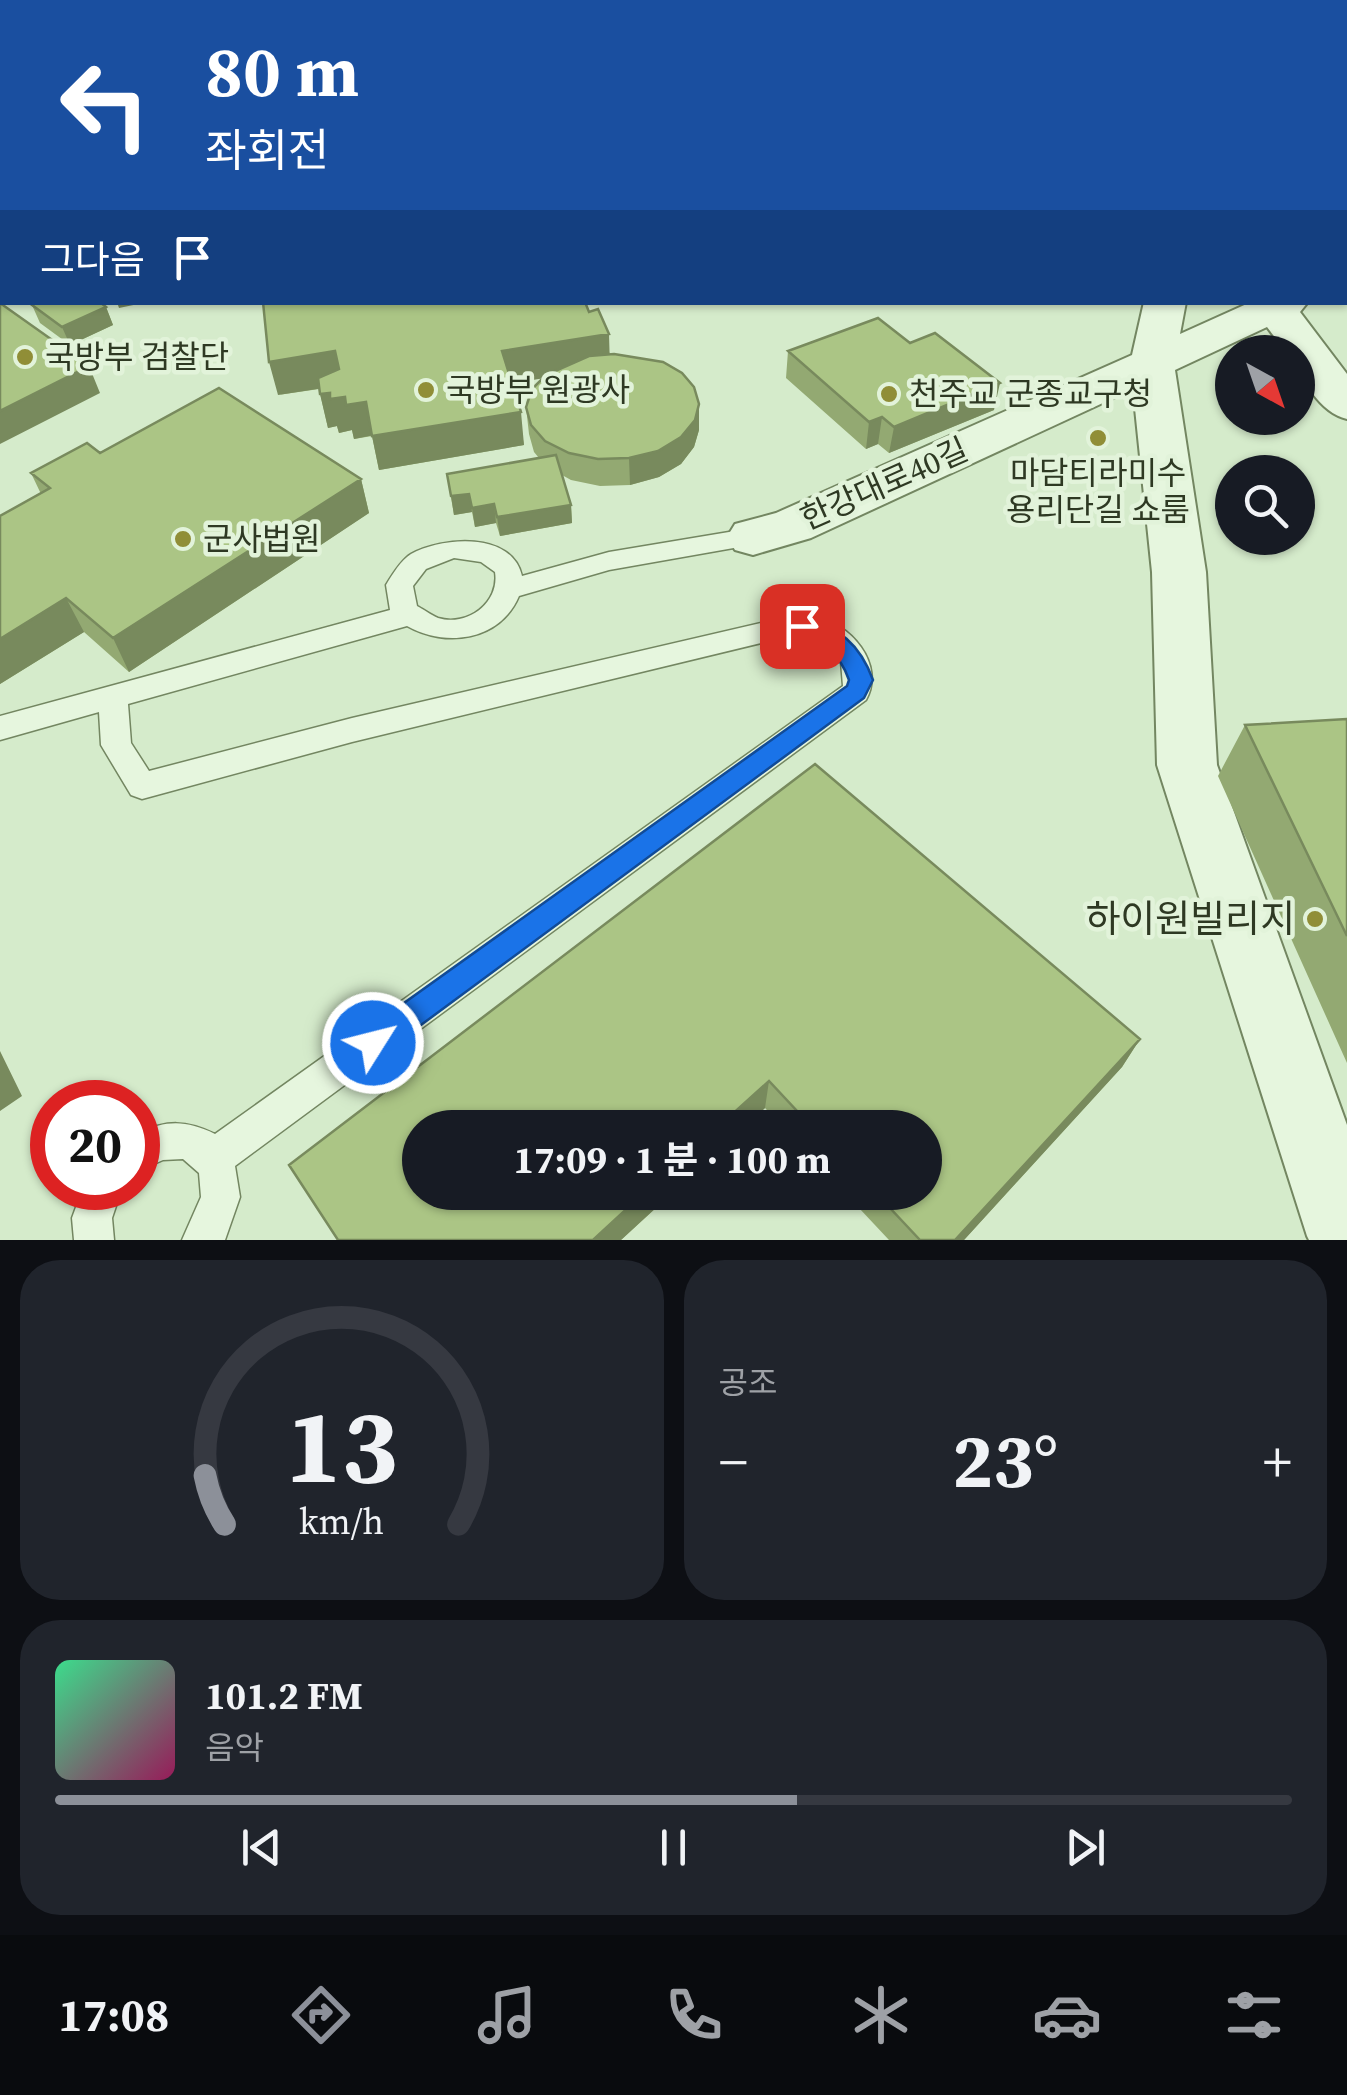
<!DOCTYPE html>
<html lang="ko">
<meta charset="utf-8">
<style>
:root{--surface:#171b24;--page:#20242c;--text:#f1f3f6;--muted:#9ea1a6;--line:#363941;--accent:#8c9099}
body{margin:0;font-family:"Source Serif 4","Noto Sans KR",serif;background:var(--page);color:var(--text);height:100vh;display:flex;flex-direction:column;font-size:38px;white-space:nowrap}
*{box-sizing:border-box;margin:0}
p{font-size:32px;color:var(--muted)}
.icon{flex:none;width:55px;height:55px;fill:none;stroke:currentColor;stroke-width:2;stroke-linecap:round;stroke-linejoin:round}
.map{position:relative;height:1240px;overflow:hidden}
.side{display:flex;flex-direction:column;gap:20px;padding:20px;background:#0d0f14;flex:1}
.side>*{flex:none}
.top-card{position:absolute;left:0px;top:0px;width:1348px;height:305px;box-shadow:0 2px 8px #0004;background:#1a4fa0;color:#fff;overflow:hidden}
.needle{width:65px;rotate:140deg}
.buttons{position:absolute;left:1215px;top:335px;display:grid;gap:20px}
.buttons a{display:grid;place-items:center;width:100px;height:100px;border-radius:50%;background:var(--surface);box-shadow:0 2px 8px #0004;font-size:50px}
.speed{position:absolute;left:30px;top:1080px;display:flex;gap:20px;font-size:50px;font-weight:700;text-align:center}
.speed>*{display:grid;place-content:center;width:130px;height:130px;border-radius:50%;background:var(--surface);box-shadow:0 2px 8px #0004;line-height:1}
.speed .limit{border:15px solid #d22;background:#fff;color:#111}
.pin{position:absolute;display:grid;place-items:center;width:85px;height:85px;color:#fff;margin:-42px;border-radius:20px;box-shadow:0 5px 15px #0006}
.me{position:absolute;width:110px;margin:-55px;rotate:54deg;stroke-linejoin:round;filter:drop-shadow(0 0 8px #0008)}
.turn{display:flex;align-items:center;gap:35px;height:210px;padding:0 40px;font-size:45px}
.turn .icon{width:130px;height:130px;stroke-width:2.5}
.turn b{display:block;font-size:70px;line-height:85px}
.then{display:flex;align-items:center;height:95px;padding:0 40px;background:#0003;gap:20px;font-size:38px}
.big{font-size:75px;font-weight:700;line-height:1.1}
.side .card{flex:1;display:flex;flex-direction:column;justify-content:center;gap:15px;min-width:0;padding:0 35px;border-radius:40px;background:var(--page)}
.side .dial{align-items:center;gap:0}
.dial svg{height:260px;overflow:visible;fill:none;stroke:var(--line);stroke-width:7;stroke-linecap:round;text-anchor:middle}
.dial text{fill:var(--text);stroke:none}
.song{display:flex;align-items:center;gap:30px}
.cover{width:120px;height:120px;border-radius:15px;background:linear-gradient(135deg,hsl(150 70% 55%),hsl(330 70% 35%))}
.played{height:10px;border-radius:5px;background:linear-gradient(90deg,var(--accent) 60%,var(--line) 60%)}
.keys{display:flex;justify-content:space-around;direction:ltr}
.heat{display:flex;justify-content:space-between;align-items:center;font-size:55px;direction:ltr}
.side .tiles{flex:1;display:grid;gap:20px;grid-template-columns:1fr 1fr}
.card:last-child{grid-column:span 2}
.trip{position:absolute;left:402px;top:1110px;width:540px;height:100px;border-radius:50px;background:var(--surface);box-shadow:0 2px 8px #0004;font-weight:700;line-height:100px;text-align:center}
.tab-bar{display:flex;height:160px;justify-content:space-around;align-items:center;background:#090b0e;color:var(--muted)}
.tab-bar .icon{width:70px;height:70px}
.tab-bar .on{color:var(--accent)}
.tab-bar b{font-size:45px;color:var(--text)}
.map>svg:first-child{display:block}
.green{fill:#a0c8a5}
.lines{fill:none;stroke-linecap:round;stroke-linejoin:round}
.lane-casing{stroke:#738661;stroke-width:3}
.street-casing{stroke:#738661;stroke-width:4}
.lane{fill:#e6f6de;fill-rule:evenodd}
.street{fill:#e6f6de;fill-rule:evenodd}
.wall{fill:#93a972}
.shaded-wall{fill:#788a5d}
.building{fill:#abc585;stroke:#788a5d;stroke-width:2.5}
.route{fill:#1a73e8;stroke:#114b97;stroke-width:2.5}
.poi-dot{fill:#908e37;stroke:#e2f3da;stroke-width:4}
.labels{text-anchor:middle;stroke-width:9;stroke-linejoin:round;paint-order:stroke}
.poi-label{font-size:32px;fill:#2e3923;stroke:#e2f3da;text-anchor:start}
.street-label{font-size:32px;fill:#2e3923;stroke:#e2f3da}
.near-poi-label{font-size:38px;fill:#2e3923;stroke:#e2f3da;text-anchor:end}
</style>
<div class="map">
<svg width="1347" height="1240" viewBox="0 0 1347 1240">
<rect width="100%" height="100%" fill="#d5ebcb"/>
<path class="green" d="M0,0H775L776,2H2L0,275Z"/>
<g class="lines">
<defs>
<path id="lane" d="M503,0H530L531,2H504Z
M1006,0H1020L1021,2H1007Z
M753,528L762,531L766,537L762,543L609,570L519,596C500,641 446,648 407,626L128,704L131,743L149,771L352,718L782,618C793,617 804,614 814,616C850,623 886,664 866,700L235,1166L240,1197L225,1240H182L201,1197L199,1173L183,1159L163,1160L138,1171V1133C167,1120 186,1120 215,1134L843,686L841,662L811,636L782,638L352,742L142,799L131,795L101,745L99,712L0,740V716L390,610L386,585C392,575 401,560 411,554C442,537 512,531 522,576L609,552ZM454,558L481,562L495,572C500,602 468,627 438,618C431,615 423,609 417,606L413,586L426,569Z
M83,1188H122L112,1218L114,1240H74L72,1218Z"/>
<path id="street" d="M1214,0H1244V2H1214Z
M1345,73H1347V93H1345Z
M1144,302H1186L1180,334L1251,302H1308L1300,312L1347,374V419C1321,413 1298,379 1298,352H1286L1267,327L1175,370L1206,572L1217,765L1347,1125V1240H1309L1307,1236L1157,765L1152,572L1133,389L811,538L753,555L735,550L727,537L735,524L776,513L1132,355Z"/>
</defs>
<use href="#lane" class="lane-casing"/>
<use href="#street" class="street-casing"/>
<use href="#lane" class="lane"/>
<use href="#street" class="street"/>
</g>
<path class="wall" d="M346,0H487L488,2H346Z
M620,0H672L670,2H625L626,1Z
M1050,0H1084L1083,2H1061Z
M32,305L106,307L113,325L70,345L40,323Z
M589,312L610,354L699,430L694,447L681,464L659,477L630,485L600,486L571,480L562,475L571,505L572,523L500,536L496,523L475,527L472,512L454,515L447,474L539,458L534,452L529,434L526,407L542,378L512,383L524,445L379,470L372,436L354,439L352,430L339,433L337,426L328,428L319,389L278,395Z
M788,351L994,410L889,453L878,444L866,449L786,378Z
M100,453L361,479L369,513L129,672L84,632L0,684V516L41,494L31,473Z
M1347,719V1063L1218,776L1245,725Z
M815,764L1140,1039L1122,1067L964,1240H889L844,1192H925V1128H784L765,1108L621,1240Z"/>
<path class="shaded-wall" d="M117,302H148L119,308Z
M106,307L113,325L70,345L62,327Z
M609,334L610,368L506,384L502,351Z
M335,351L343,385L278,395L269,362Z
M89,366L100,393L0,444V411Z
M1000,383L994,410L889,453L894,427Z
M330,393L366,402L374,435L354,439L352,430L339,433L337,426L328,428L320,394Z
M699,404V430L694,447L681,464L659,477L630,485L629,458Z
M521,412L524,445L379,470L372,436Z
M882,417L878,444L866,449L869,422Z
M361,479L369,513L129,672L113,638Z
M469,494L472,512L454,515L451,496Z
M494,504L496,523L475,527L472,508Z
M571,505L572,523L500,536L497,517Z
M66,598L84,632L0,684V639Z
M1140,1039L1122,1067L964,1240H955Z
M0,1051L22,1096L0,1111Z
M769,1081L765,1108L744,1128H717Z
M645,1192H673L621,1240H593Z"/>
<path class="building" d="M372,0H485L481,2H383Z
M609,0H617L623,2H606Z
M627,0H638L646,1L625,2Z
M869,0H956L955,2H867Z
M1085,0H1114L1113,2Z
M1116,0H1153L1152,2H1116Z
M1162,0H1202L1194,2H1161Z
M1249,0H1324V2H1249Z
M1345,44L1347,45V66L1345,65Z
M38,302H100L106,307L62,327L32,305Z
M263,302H585L589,312L598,309L609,334L502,351L521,412L372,436L366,402L346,405L345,397L330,399V393L320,394L318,378L339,369L335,351L269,362Z
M0,303L89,366L0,411Z
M878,318L910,343L935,333L1000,383L894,427L882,417L869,422L788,351Z
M614,354L663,362L682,373L694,387L699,404L695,420L681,437L658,451L629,458L598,459L569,453L545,441L531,425L526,407L532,389L546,375L589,356Z
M219,388L361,479L113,638L66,598L0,639V516L50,488L31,473L87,443L100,453Z
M556,455L571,505L497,517L494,504L472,508L469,494L451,496L447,474Z
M1347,719V936L1245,725Z
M815,764L1140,1039L955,1240H920L875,1192H925V1128H813L769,1081L717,1128H420V1192H645L593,1240H338L289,1165Z"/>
<path class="route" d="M802,617C839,627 860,644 873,680L864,698L383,1053L373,1057L362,1053L358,1043L362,1033L847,686L849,680C840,653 821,640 794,631L791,626L794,620Z"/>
<g class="poi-dot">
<circle cx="25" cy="357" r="10"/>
<circle cx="426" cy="390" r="10"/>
<circle cx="889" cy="394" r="10"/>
<circle cx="1098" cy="438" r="10"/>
<circle cx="183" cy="539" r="10"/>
<circle cx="1315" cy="919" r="10"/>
</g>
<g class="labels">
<g class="poi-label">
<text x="45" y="368">국방부 검찰단</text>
<text x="446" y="401">국방부 원광사</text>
<text x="909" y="405">천주교 군종교구청</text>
<text x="1098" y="484" text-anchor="middle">마담티라미수<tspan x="1098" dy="37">용리단길 쇼룸</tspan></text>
<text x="203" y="550">군사법원</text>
</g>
<g class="street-label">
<text transform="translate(884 484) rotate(-24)" y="11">한강대로40길</text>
</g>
<g class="near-poi-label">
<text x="1295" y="932">하이원빌리지</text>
</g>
</g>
</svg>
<div class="buttons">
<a><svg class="needle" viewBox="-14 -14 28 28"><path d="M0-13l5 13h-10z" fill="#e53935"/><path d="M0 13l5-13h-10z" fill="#9ea1a6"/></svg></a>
<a><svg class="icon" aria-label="search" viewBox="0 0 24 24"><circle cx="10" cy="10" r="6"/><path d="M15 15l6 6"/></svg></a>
</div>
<div class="speed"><div class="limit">20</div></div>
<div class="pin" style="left:802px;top:626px;background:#d93025"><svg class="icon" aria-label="arrive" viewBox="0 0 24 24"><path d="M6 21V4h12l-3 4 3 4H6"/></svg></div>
<svg class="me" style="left:373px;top:1043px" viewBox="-20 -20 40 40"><circle r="17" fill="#1a73e8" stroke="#fff" stroke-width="3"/><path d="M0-11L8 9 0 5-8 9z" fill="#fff"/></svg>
<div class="trip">17:09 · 1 분 · 100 m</div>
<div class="top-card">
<div class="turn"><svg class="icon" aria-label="left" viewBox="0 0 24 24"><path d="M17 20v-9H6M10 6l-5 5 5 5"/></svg><div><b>80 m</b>좌회전</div></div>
<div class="then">그다음<svg class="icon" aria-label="arrive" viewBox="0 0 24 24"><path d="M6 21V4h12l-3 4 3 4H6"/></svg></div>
</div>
</div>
<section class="side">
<div class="tiles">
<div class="card dial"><svg viewBox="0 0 100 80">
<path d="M14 69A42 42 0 1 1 86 69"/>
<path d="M14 69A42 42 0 0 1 8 54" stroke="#8c9099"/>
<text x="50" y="56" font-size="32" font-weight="700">13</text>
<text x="50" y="72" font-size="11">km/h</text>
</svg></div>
<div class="card"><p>공조</p>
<div class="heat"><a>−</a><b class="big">23°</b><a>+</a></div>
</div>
<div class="card">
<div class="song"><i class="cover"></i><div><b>101.2 FM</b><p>음악</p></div></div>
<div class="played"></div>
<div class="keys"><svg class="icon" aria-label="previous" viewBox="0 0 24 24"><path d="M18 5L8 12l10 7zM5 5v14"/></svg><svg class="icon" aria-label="pause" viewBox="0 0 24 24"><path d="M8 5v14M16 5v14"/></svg><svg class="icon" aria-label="next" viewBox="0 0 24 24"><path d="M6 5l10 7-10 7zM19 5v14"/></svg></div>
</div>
</div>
</section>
<nav class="tab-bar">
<b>17:08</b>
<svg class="icon on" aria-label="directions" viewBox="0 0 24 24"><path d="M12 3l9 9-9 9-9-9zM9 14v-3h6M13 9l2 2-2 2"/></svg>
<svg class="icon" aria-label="music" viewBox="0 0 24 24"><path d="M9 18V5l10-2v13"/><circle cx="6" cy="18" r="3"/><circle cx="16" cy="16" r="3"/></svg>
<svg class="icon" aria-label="phone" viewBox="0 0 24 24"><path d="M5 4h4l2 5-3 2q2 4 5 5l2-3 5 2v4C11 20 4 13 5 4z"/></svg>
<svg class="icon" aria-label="climate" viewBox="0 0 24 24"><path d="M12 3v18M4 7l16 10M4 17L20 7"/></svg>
<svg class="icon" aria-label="car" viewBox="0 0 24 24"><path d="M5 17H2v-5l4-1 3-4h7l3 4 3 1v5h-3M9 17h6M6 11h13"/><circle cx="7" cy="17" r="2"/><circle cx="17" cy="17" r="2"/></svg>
<svg class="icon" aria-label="filters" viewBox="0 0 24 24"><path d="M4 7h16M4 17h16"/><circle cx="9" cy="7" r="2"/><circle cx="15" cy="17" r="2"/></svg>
</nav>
